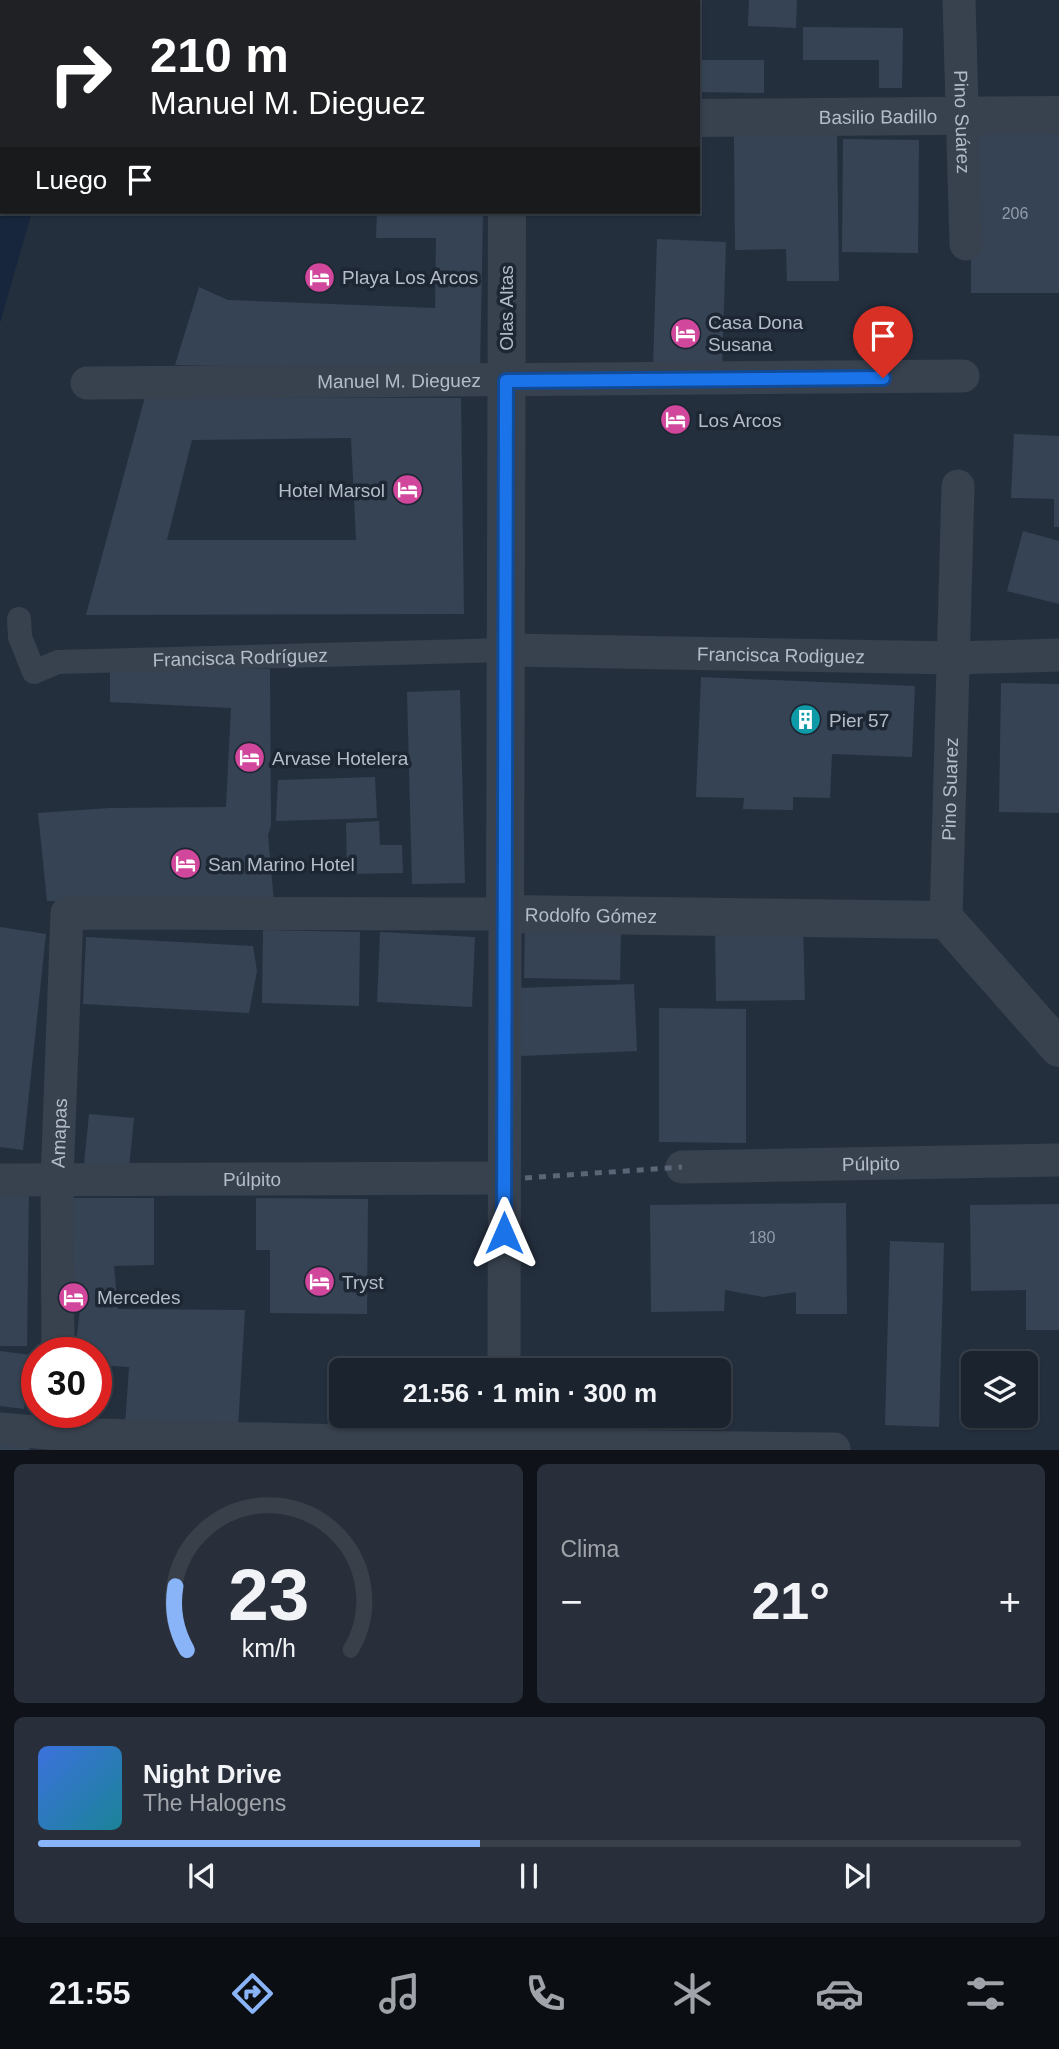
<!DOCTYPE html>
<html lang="es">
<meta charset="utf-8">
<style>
:root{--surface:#1b232e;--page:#282f3a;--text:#f1f3f6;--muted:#a0a4aa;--line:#39404a;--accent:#8ab4f8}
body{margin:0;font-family:Helvetica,sans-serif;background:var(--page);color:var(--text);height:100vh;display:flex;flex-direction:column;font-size:26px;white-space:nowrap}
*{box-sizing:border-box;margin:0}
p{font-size:23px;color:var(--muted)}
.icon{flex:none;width:38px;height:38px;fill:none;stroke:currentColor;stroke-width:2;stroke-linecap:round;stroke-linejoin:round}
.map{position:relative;height:1450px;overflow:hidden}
.details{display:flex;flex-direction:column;gap:14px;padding:14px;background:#0f1319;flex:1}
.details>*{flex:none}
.hud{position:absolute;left:0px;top:0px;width:700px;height:214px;box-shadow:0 2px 5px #0004,0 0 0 2px var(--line);background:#202124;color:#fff;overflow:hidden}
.buttons{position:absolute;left:961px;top:1351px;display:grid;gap:14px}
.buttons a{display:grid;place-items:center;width:77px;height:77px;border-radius:10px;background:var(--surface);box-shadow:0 2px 5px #0004,0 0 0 2px var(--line);font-size:35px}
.speed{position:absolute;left:21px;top:1337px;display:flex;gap:14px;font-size:35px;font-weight:700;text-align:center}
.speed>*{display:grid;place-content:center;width:91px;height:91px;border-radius:50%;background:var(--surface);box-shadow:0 2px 5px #0004,0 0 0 2px var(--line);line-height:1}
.speed .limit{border:10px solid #d22;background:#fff;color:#111}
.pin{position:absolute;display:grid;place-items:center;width:60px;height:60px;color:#fff;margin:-72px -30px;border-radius:50% 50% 50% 0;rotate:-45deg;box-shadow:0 0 7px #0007}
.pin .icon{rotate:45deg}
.me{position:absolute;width:77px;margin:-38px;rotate:0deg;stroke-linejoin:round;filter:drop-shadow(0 0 5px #0008)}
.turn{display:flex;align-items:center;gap:24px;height:147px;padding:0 35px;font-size:32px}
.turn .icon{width:91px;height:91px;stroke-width:2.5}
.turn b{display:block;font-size:49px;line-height:60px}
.then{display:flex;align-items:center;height:66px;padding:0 35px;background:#0003;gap:14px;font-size:26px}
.big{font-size:52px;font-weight:800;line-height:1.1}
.details .card{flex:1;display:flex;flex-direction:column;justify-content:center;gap:10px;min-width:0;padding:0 24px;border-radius:10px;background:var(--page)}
.details .dial{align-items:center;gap:0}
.dial svg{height:182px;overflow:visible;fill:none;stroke:var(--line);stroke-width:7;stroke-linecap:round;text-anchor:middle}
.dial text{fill:var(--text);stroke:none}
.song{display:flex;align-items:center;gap:21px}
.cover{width:84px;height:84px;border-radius:10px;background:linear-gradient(135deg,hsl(220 70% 55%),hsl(190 70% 35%))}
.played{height:7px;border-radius:4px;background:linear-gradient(90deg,var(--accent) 45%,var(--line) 45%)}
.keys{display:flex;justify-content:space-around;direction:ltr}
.heat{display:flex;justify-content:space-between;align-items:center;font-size:38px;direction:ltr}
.details .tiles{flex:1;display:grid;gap:14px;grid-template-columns:1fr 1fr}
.card:last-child{grid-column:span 2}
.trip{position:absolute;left:329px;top:1358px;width:402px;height:70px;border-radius:10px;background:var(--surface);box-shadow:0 2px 5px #0004,0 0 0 2px var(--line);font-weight:800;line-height:70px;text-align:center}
.tab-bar{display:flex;height:112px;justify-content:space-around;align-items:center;background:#0b0e12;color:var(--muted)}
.tab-bar .icon{width:49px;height:49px}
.tab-bar .active{color:var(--accent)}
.tab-bar b{font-size:32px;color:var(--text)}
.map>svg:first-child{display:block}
.water{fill:#17263c}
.building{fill:#364354;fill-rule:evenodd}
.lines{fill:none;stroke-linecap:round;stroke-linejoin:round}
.pedestrian{stroke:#38414e;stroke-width:24}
.minor{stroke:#38414e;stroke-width:33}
.tertiary{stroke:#38414e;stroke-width:38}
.rail{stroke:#5a6575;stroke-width:5;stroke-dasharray:7 7;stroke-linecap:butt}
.route-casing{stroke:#114b97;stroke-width:18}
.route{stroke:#1a73e8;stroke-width:12}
.labels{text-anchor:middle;stroke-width:7;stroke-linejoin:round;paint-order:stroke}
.number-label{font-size:16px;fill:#929caa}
.street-label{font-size:19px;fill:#b4bcc9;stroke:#1d2633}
.poi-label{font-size:19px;fill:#b4bcc9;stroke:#1d2633;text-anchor:start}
</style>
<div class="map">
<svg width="1059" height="1451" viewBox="0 0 1059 1451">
<rect width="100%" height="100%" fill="#242f3e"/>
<path class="water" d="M0,0H118L2,2V212H32L0,323Z"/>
<path class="building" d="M749,0H797L796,28L748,26Z
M803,27L903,28L902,88H879V60H803Z
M698,60H764V93L698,92Z
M971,133L1059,134V293H971Z
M837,134L839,281H787L786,249L735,250L734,135Z
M843,139L919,140L918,253L842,252Z
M377,212H483L480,371L175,365L199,287L228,300L435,308L436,238H376Z
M657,239L726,242L722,369L653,367Z
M145,397L461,398L464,614L86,615ZM351,438L356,540H167L192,440Z
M1014,434L1059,436V527H1054V499L1011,498Z
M1023,531L1059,541V604L1007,591Z
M110,668L270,669L271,826L268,835L274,903L47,901L38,813L109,808L226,807L231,708L110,702Z
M701,677L915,686L912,757L832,754L830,798L793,797V810L743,809L744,798L696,797Z
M1001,683L1059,684V813L999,812Z
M460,690L465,883L412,884L407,692Z
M375,777L377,818L276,821L278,780Z
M379,821L380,845H402L403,873L347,874L346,823Z
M803,926L805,1000L716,1001L715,927Z
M0,927L46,934L23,1150L0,1147Z
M525,928L621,931L620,980L524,978Z
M263,930L360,932L359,1006L262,1003Z
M380,932L475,937L472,1007L377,1002Z
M86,937L253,946L257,971L249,1013L83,1004Z
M634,984L637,1051L521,1056L518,988Z
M659,1008L746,1009V1143L659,1142Z
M89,1114L134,1118L129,1168L84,1164Z
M0,1186L29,1187L27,1346H0Z
M61,1198H154V1265L114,1266L118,1309L245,1310L238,1428L125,1425L129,1367L96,1365V1353H75L80,1309L68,1308Z
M256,1198L368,1199L367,1314L270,1313V1250H256Z
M846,1203L847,1314H796V1292L763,1297L725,1290L724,1311L651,1312L650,1205Z
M1059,1204V1330H1026V1290L971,1291L970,1205Z
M890,1241L944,1243L939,1427L885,1425Z
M0,1351L31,1355L24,1409L0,1406Z
M0,1439L31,1444L29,1451H0Z"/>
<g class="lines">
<path class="pedestrian" id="s1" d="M19,619L20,637L34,672L58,662L505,650"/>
<g class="minor">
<path id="s2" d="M959,0L966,244"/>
<path id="s3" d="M87,383L963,376"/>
<path id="s4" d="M505,650L953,658L1059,655"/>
<path id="s5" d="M946,920L958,486"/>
<path id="s6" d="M682,1167L1059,1160"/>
<path id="s7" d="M0,1180L504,1178"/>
<path id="s8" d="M58,1353L57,1181L67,913L505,914L504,1370"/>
<path d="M0,1429L58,1434L504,1445L834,1449"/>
<path d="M504,1445V1416"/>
</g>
<g class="tertiary">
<path d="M507,2V0"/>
<path id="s9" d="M698,118L1059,115"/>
<path id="s10" d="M507,212L505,914L946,920L1059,1048"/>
</g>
<path class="rail" d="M525,1178L682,1167"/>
</g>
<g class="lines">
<defs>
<path id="route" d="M504,1233L506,381L883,378"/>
</defs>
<use href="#route" class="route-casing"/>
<use href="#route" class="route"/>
</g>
<defs>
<symbol id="hotel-disc" viewBox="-11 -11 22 22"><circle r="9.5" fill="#d1479c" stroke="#1d2633"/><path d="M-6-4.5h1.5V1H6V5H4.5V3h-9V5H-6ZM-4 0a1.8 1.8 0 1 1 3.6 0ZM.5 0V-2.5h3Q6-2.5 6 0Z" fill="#fff"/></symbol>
<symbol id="building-disc" viewBox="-11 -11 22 22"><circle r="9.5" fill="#0f9aa8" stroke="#1d2633"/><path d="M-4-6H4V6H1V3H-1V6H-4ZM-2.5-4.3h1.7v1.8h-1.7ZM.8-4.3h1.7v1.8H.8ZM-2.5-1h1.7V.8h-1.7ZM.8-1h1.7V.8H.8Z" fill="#fff"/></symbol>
</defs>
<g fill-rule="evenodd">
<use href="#hotel-disc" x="302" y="260" width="35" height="35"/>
<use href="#hotel-disc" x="668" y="316" width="35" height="35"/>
<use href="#hotel-disc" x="658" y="402" width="35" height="35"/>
<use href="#hotel-disc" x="390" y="472" width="35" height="35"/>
<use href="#building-disc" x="788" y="702" width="35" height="35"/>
<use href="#hotel-disc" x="232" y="740" width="35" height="35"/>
<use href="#hotel-disc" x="168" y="846" width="35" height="35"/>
<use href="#hotel-disc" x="302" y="1264" width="35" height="35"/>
<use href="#hotel-disc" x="56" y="1280" width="35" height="35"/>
</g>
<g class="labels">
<g class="number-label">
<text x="1015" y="219">206</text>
<text x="762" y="1243">180</text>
</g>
<g class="street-label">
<text dy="7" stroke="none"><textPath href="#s9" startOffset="180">Basilio Badillo</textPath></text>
<text dy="7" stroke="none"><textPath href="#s2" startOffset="122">Pino Suárez</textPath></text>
<text transform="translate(506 308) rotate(-90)" y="7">Olas Altas</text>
<text dy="7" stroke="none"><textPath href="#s3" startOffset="312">Manuel M. Dieguez</textPath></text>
<text dy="7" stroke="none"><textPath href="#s4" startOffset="276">Francisca Rodiguez</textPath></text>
<text dy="7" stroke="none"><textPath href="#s1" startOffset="264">Francisca Rodríguez</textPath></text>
<text dy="7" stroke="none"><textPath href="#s5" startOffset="131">Pino Suarez</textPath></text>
<text dy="7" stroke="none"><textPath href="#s10" startOffset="788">Rodolfo Gómez</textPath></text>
<text dy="7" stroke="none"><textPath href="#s8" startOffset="220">Amapas</textPath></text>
<text dy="7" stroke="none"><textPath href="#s6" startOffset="189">Púlpito</textPath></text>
<text dy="7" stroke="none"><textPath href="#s7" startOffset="252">Púlpito</textPath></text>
</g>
<g class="poi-label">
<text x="342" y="284">Playa Los Arcos</text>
<text x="708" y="329">Casa Dona<tspan x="708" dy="22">Susana</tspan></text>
<text x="698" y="427">Los Arcos</text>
<text x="385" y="497" text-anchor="end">Hotel Marsol</text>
<text x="829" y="727">Pier 57</text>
<text x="272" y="765">Arvase Hotelera</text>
<text x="208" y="871">San Marino Hotel</text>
<text x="342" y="1289">Tryst</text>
<text x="97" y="1304">Mercedes</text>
</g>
</g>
</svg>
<div class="buttons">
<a><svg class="icon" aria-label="layers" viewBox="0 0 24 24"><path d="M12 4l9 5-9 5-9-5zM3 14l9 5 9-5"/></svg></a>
</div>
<div class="speed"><div class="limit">30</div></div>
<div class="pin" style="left:883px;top:378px;background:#d93025"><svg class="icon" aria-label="arrive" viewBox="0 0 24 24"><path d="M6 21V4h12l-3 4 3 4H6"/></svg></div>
<svg class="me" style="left:504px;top:1233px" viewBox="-20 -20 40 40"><path d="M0-17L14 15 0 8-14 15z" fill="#1a73e8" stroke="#fff" stroke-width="4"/></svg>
<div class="trip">21:56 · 1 min · 300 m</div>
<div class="hud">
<div class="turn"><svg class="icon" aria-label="right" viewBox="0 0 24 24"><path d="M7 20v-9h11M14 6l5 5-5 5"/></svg><div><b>210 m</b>Manuel M. Dieguez</div></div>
<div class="then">Luego<svg class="icon" aria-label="arrive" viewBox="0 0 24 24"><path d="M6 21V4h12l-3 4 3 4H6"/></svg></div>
</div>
</div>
<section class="details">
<div class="tiles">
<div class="card dial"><svg viewBox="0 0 100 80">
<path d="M14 69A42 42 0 1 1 86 69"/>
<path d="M14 69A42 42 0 0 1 9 41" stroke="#8ab4f8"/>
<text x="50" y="56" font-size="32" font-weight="700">23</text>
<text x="50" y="72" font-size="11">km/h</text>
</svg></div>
<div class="card"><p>Clima</p>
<div class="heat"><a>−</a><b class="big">21°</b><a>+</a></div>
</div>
<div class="card">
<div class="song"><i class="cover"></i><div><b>Night Drive</b><p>The Halogens</p></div></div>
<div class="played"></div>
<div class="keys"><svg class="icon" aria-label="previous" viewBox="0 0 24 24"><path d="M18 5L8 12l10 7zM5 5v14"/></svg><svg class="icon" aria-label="pause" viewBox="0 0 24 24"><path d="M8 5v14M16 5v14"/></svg><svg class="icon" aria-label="next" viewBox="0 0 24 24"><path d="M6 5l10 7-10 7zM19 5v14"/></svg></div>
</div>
</div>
</section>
<nav class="tab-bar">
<b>21:55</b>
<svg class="icon active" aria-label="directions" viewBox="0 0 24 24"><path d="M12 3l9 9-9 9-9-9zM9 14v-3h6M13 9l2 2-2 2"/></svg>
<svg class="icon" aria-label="music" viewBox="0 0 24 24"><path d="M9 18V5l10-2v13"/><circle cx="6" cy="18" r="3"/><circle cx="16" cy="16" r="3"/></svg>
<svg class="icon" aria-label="phone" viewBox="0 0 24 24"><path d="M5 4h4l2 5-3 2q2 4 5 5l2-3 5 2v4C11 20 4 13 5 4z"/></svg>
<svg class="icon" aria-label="climate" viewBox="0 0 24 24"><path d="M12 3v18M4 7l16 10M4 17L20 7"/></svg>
<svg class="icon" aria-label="car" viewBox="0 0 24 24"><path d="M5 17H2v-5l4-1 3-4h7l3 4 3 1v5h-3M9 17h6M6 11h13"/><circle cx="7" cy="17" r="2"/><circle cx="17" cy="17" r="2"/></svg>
<svg class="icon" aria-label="filters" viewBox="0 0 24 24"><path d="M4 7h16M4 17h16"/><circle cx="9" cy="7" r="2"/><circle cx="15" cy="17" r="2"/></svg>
</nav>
